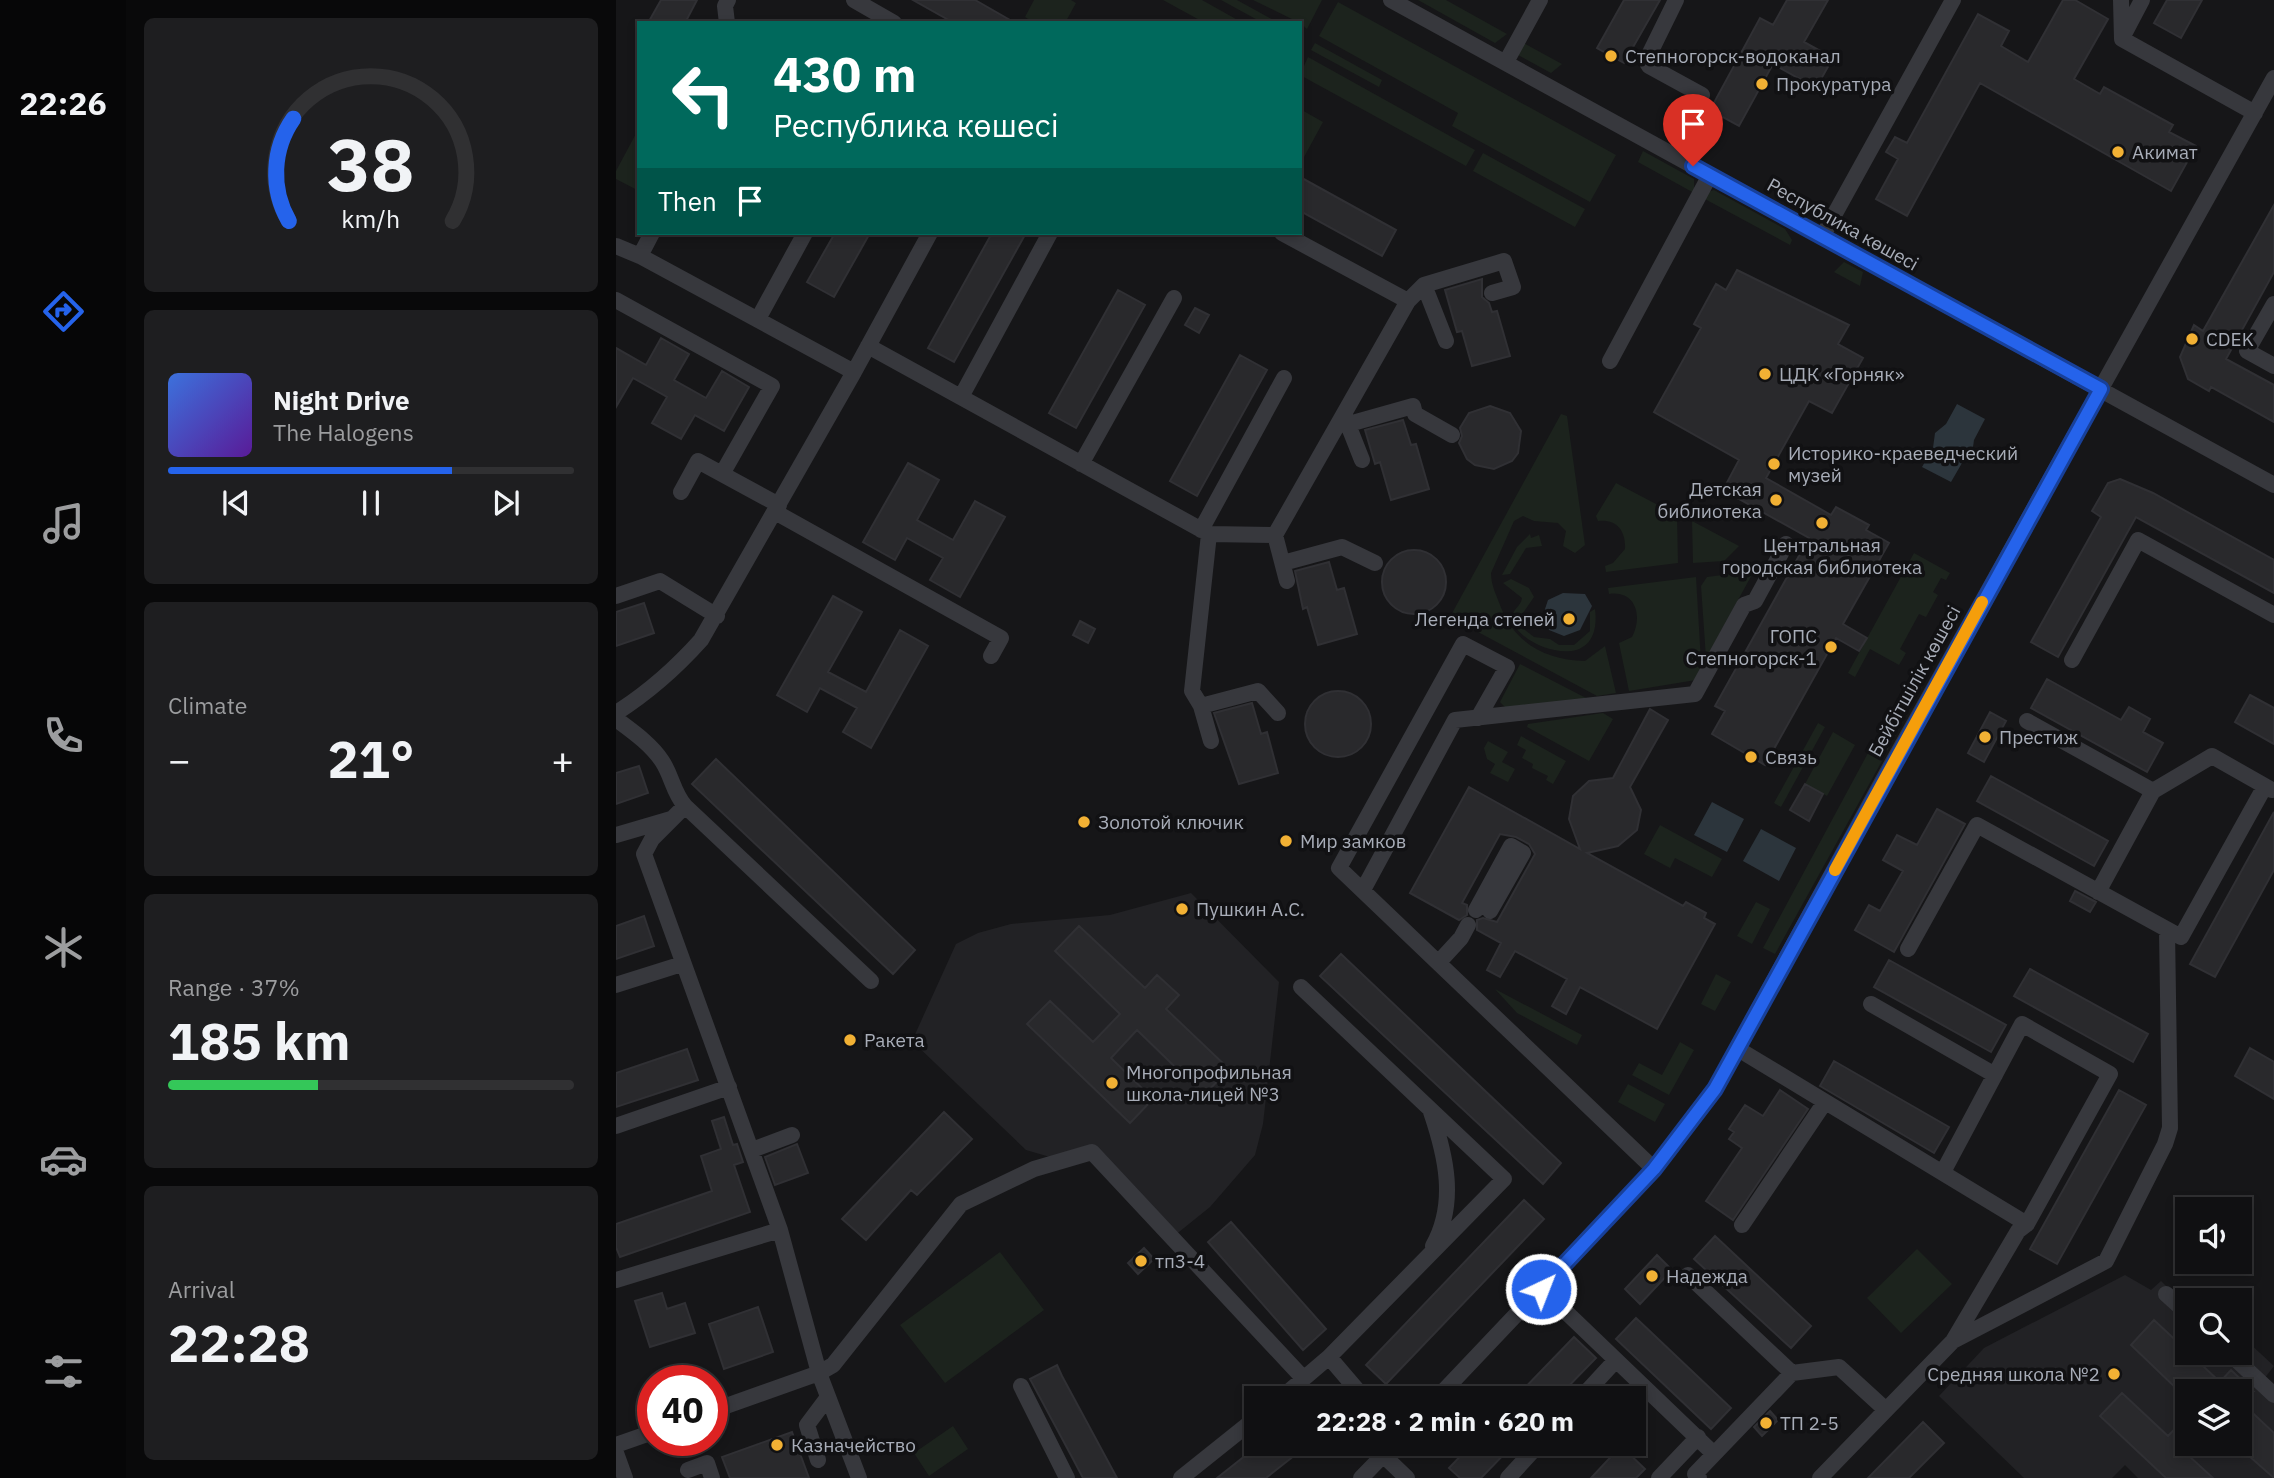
<!DOCTYPE html>
<meta charset="utf-8">
<style>
:root{--surface:#101012;--page:#1e1e20;--text:#f1f3f6;--muted:#9c9d9f;--line:#303032;--accent:#2563eb}
body{margin:0;font-family:"IBM Plex Sans",sans-serif;background:var(--page);color:var(--text);height:100vh;display:flex;flex-direction:column;font-size:26px;white-space:nowrap}
*{box-sizing:border-box;margin:0}
p{font-size:23px;color:var(--muted)}
.icon{flex:none;width:38px;height:38px;fill:none;stroke:currentColor;stroke-width:2;stroke-linecap:round;stroke-linejoin:round}
.map{position:relative;flex:1;overflow:hidden}
.sheet{display:flex;flex-direction:column;gap:18px;padding:18px;background:#09090a;width:490px}
.sheet>*{flex:none}
.guide{position:absolute;left:21px;top:21px;width:665px;height:214px;border-radius:0px;box-shadow:0 4px 10px #0003,0 0 0 2px var(--line);background:#00695c;color:#fff;overflow:hidden}
.buttons{position:absolute;left:1559px;top:1197px;display:grid;gap:14px}
.buttons a{display:grid;place-items:center;width:77px;height:77px;border-radius:0px;background:var(--surface);box-shadow:0 4px 10px #0003,0 0 0 2px var(--line);font-size:35px}
.speed{position:absolute;left:21px;top:1365px;display:flex;gap:14px;font-size:35px;font-weight:700;text-align:center}
.speed>*{display:grid;place-content:center;width:91px;height:91px;border-radius:50%;background:var(--surface);box-shadow:0 4px 10px #0003,0 0 0 2px var(--line);line-height:1}
.speed .limit{border:10px solid #d22;background:#fff;color:#111}
.pin{position:absolute;display:grid;place-items:center;width:60px;height:60px;color:#fff;margin:-72px -30px;border-radius:50% 50% 50% 0;rotate:-45deg;box-shadow:0 0 7px #0007}
.pin .icon{rotate:45deg}
.me{position:absolute;width:77px;margin:-38px;rotate:43deg;stroke-linejoin:round;filter:drop-shadow(0 0 5px #0008)}
.turn{display:flex;align-items:center;gap:24px;height:147px;padding:0 21px;font-size:32px}
.turn .icon{width:91px;height:91px;stroke-width:2.5}
.turn b{display:block;font-size:49px;line-height:60px}
.then{display:flex;align-items:center;height:66px;padding:0 21px;background:#0003;gap:14px;font-size:26px}
.big{font-size:52px;font-weight:800;line-height:1.1}
.sheet .tile{flex:1;display:flex;flex-direction:column;justify-content:center;gap:10px;min-width:0;padding:0 24px;border-radius:10px;background:var(--page)}
.sheet .dial{align-items:center;gap:0}
.dial svg{height:182px;overflow:visible;fill:none;stroke:var(--line);stroke-width:7;stroke-linecap:round;text-anchor:middle}
.dial text{fill:var(--text);stroke:none}
.song{display:flex;align-items:center;gap:21px}
.cover{width:84px;height:84px;border-radius:10px;background:linear-gradient(135deg,hsl(220 70% 55%),hsl(270 70% 35%))}
.played{height:7px;border-radius:4px;background:linear-gradient(90deg,var(--accent) 70%,var(--line) 70%)}
.keys{display:flex;justify-content:space-around;direction:ltr}
.heat{display:flex;justify-content:space-between;align-items:center;font-size:38px;direction:ltr}
.charge{height:10px;border-radius:5px;background:linear-gradient(90deg,#34c759 37%,var(--line) 0)}
.trip{position:absolute;left:628px;top:1386px;width:402px;height:70px;border-radius:0px;background:var(--surface);box-shadow:0 4px 10px #0003,0 0 0 2px var(--line);font-weight:800;line-height:70px;text-align:center}
main{display:flex;flex:1;min-height:0}
.dock{display:flex;flex-direction:column;width:126px;justify-content:space-around;align-items:center;background:#060607;color:var(--muted)}
.dock .icon{width:49px;height:49px}
.dock .active{color:var(--accent)}
.dock b{font-size:32px;color:var(--text)}
.map>svg:first-child{display:block}
.built{fill:#222225;fill-rule:evenodd}
.green{fill:#1c231d}
.water{fill:#2c353c}
.building{fill:#29292c;stroke:#303034;stroke-width:2}
.lines{fill:none;stroke-linecap:round;stroke-linejoin:round}
.minor{stroke:#37383d;stroke-width:16}
.route-casing{stroke:#184099;stroke-width:18}
.route{stroke:#2563eb;stroke-width:12}
.slow{stroke:#f59e0b;stroke-width:12}
.poi-dot{fill:#f2b134;stroke:#111113;stroke-width:2.5}
.labels{text-anchor:middle;stroke-width:7;stroke-linejoin:round;paint-order:stroke}
.poi-label{font-size:19px;fill:#a8adb8;stroke:#111113;text-anchor:start}
.street-label{font-size:19px;fill:#a8adb8;stroke:#111113}
</style>
<main>
<nav class="dock">
<b>22:26</b>
<svg class="icon active" aria-label="directions" viewBox="0 0 24 24"><path d="M12 3l9 9-9 9-9-9zM9 14v-3h6M13 9l2 2-2 2"/></svg>
<svg class="icon" aria-label="music" viewBox="0 0 24 24"><path d="M9 18V5l10-2v13"/><circle cx="6" cy="18" r="3"/><circle cx="16" cy="16" r="3"/></svg>
<svg class="icon" aria-label="phone" viewBox="0 0 24 24"><path d="M5 4h4l2 5-3 2q2 4 5 5l2-3 5 2v4C11 20 4 13 5 4z"/></svg>
<svg class="icon" aria-label="climate" viewBox="0 0 24 24"><path d="M12 3v18M4 7l16 10M4 17L20 7"/></svg>
<svg class="icon" aria-label="car" viewBox="0 0 24 24"><path d="M5 17H2v-5l4-1 3-4h7l3 4 3 1v5h-3M9 17h6M6 11h13"/><circle cx="7" cy="17" r="2"/><circle cx="17" cy="17" r="2"/></svg>
<svg class="icon" aria-label="filters" viewBox="0 0 24 24"><path d="M4 7h16M4 17h16"/><circle cx="9" cy="7" r="2"/><circle cx="15" cy="17" r="2"/></svg>
</nav>
<section class="sheet">
<div class="tile dial"><svg viewBox="0 0 100 80">
<path d="M14 69A42 42 0 1 1 86 69"/>
<path d="M14 69A42 42 0 0 1 16 24" stroke="#2563eb"/>
<text x="50" y="56" font-size="32" font-weight="700">38</text>
<text x="50" y="72" font-size="11">km/h</text>
</svg></div>
<div class="tile">
<div class="song"><i class="cover"></i><div><b>Night Drive</b><p>The Halogens</p></div></div>
<div class="played"></div>
<div class="keys"><svg class="icon" aria-label="previous" viewBox="0 0 24 24"><path d="M18 5L8 12l10 7zM5 5v14"/></svg><svg class="icon" aria-label="pause" viewBox="0 0 24 24"><path d="M8 5v14M16 5v14"/></svg><svg class="icon" aria-label="next" viewBox="0 0 24 24"><path d="M6 5l10 7-10 7zM19 5v14"/></svg></div>
</div>
<div class="tile"><p>Climate</p>
<div class="heat"><a>−</a><b class="big">21°</b><a>+</a></div>
</div>
<div class="tile"><p>Range · 37%</p><b class="big">185 km</b><div class="charge"></div></div>
<div class="tile"><p>Arrival</p><b class="big">22:28</b></div>
</section>
<div class="map">
<svg width="1658" height="1478" viewBox="0 0 1658 1478">
<rect width="100%" height="100%" fill="#161618"/>
<path class="built" d="M575,893L663,982L647,1124L639,1155L594,1207L558,1236L476,1146L434,1157L410,1150L296,1041L340,944L362,933L395,924L494,915Z
M1509,1275L1535,1290L1545,1281L1571,1307L1572,1353H1624L1631,1341L1658,1366L1648,1379L1658,1389V1478H1522L1509,1465L1496,1478H1408L1323,1396L1368,1348ZM1572,1391H1624V1444H1572Z"/>
<path class="green" d="M418,0H455L460,3L449,23H419L409,17Z
M547,0H586L627,23H589Z
M605,0H621L663,23H647Z
M637,0H706L691,29L684,23Z
M802,0H830L891,34L879,43Z
M722,2L1000,155L974,202L836,126L842,113L703,36Z
M904,41L946,64L935,73L902,55Z
M699,43L766,80L763,87L695,50Z
M692,57L859,150L850,166L684,75Z
M684,109L707,122L687,159L684,157Z
M23,128V191L0,179V171Z
M1027,151L1078,179V193L1022,162Z
M867,153L969,209L959,227L857,171Z
M1098,190L1169,229L1176,240L1174,245L1087,198L1089,193Z
M1228,262L1247,272L1244,286L1218,272Z
M945,414L951,416L969,545L959,553L947,546L950,531L942,523L918,521L907,516L898,521L875,573C875,585 880,594 884,605C898,643 929,660 969,661L989,646L1000,693L981,696L834,617Z
M1000,483L1061,515L1062,563L990,572L989,566L997,563L1009,549C1010,531 1001,519 982,521L980,516Z
M1076,521L1123,546L1108,561L1077,563Z
M914,534L915,538L923,535L926,546L910,548L894,574L886,575L901,547Z
M1298,553L1334,573L1330,580L1325,578L1317,592L1322,595L1310,617L1303,614L1284,649L1290,653L1283,665L1254,649L1239,677L1232,673Z
M1138,571L1090,658L1085,586L1091,577Z
M1080,577L1086,679L1013,691L1003,643L1016,637C1027,617 1020,590 993,594L992,588Z
M895,579L913,588L918,597L905,616L909,630L918,637L934,639L943,645H958L974,631V612L979,609C988,682 895,644 896,617C897,609 905,606 906,598L887,583Z
M904,664L972,699L891,709L884,702Z
M1298,673L1310,680L1271,751L1258,743Z
M987,713L997,719L973,761L911,727L912,724Z
M1202,723L1209,727L1165,807L1158,803Z
M1217,732L1239,745L1211,796L1189,784Z
M905,736L950,761L937,784L930,780L932,776L916,768L917,764L906,758L910,750L901,745Z
M872,741L892,752L886,762L899,769L892,782L874,773L879,764L871,759L868,748Z
M1252,753L1266,761L1159,954L1147,948Z
M1044,825L1106,859L1096,877L1059,858L1054,868L1028,854Z
M1140,902L1154,909L1136,944L1121,936Z
M1100,974L1115,982L1099,1011L1085,1004Z
M879,989L966,1035L961,1045L901,1013Z
M1064,1042L1078,1050L1053,1095L1016,1075L1023,1063L1046,1075Z
M1012,1084L1049,1104L1039,1122L1002,1102Z
M1301,1249L1336,1284L1285,1333L1251,1298Z
M384,1252L428,1310L329,1383L284,1325Z
M337,1426L352,1449L313,1476L298,1453Z"/>
<path class="water" d="M1341,404L1369,419L1358,440L1356,454L1346,463L1335,482L1306,467L1317,448L1319,433L1330,424Z
M947,593L969,594L976,606L964,630L948,636L933,630L927,615L932,600Z
M1096,802L1128,819L1111,852L1078,835Z
M1145,829L1180,848L1163,881L1127,861Z"/>
<path class="building" d="M45,0H81L69,23H32Z
M297,0H359L399,23H338Z
M1008,0H1044L1008,63L981,48Z
M1171,0H1212L1188,42L1217,58L1200,88L1157,64L1123,126L1094,110L1144,18L1157,25Z
M1447,0H1459L1492,19L1458,79L1484,94L1488,87L1557,125L1553,132L1580,146L1555,191L1364,83L1291,216L1260,199L1282,159L1270,152L1279,137L1291,143L1362,14L1393,31L1385,46L1412,62Z
M1551,0H1586L1565,38L1538,23Z
M684,177L780,230L766,256L684,211Z
M1658,205V272L1610,359L1658,385V422L1595,387L1593,391L1572,379L1564,357L1578,325L1587,331Z
M219,233H254L218,297L191,282Z
M376,233H410L338,362L312,348Z
M1121,270L1233,325L1222,344L1247,358L1216,413L1193,401L1150,478L1215,515L1220,507L1253,525L1250,530L1273,543L1227,624L1251,638L1243,651L1220,638L1149,765L1096,734L1109,711L1099,706L1193,538L1107,490L1123,460L1038,412L1085,328L1078,324L1100,284L1110,290Z
M866,279V297L873,303L876,312L881,311L894,356L856,366L846,331L841,332L829,290Z
M502,290L529,305L460,428L433,413Z
M579,308L593,315L583,333L569,325Z
M45,338L73,354L58,380L90,398L106,371L133,387L108,431L79,415L65,439L36,423L51,397L17,378L0,407V348L30,365Z
M624,355L651,370L581,496L554,481Z
M874,406L894,413L905,431L902,453L896,461L878,469L859,465L851,459L843,443L846,436L844,428L853,413Z
M787,420L795,445L800,444L813,489L775,500L764,462L759,464L749,430Z
M292,463L323,480L301,520L337,540L359,501L389,517L344,597L314,580L327,558L291,538L279,560L247,542Z
M1504,479L1537,493L1658,560V593L1520,517L1442,657L1415,642L1485,517L1476,511L1492,483Z
M766 582a32 32 0 1 1 64 0a32 32 0 1 1-64 0Z
M713,562L721,590L728,588L741,634L702,645L691,607L687,609L679,571Z
M217,596L246,612L212,672L250,692L284,630L312,646L255,748L227,732L241,708L204,688L191,712L161,695Z
M28,603L38,633L0,646V612Z
M464,621L479,629L472,643L457,635Z
M1431,679L1505,720L1513,707L1534,719L1527,732L1547,743L1531,772L1415,708Z
M689 724a33 33 0 1 1 66 0a33 33 0 1 1-66 0Z
M1634,695L1658,708V744L1619,722Z
M636,703L645,734L651,732L662,773L623,784L598,713Z
M1034,709L1052,720L1014,787L1025,810L1021,830L1002,846L971,853L1067,906L1070,902L1090,913L1088,918L1099,924L1041,1029L964,987L950,1014L936,1006L951,979L899,951L884,977L871,970L885,943L861,930V920L867,918L881,922L919,854L913,844L900,837L884,834L846,903L851,905V915L843,920L794,893L853,787L964,849L953,819L957,796L973,781L997,778Z
M1374,712L1390,721L1368,762L1352,753Z
M100,759L299,950L277,974L76,784Z
M23,766L32,793L0,804V773Z
M1375,776L1492,841L1478,866L1361,801Z
M1189,784L1207,794L1193,821L1174,810Z
M1321,809L1349,824L1278,952L1239,930L1253,905L1264,911L1287,871L1267,860L1281,835L1301,845Z
M1658,812V870L1599,977L1574,964Z
M1459,891L1480,902L1474,912L1454,901Z
M28,916L38,946L0,959V926Z
M463,926L529,988L541,975L563,995L550,1009L613,1069L588,1095L521,1030L495,1058L537,1099L514,1123L411,1024L434,1001L477,1042L504,1014L439,951Z
M725,954L945,1163L927,1184L704,976Z
M1273,960L1390,1025L1375,1052L1258,987Z
M1414,969L1532,1034L1517,1062L1398,996Z
M1634,1048L1658,1062V1099L1619,1076Z
M71,1049L82,1080L0,1107V1073Z
M1218,1061L1333,1127L1318,1153L1204,1086Z
M1164,1090L1192,1109L1117,1220L1090,1201L1126,1148L1113,1139L1118,1132L1113,1129L1129,1105L1147,1116Z
M1503,1090L1530,1105L1441,1264L1414,1249Z
M328,1112L356,1139L301,1195L295,1190L250,1240L226,1219Z
M108,1117L117,1145L121,1144L127,1162L118,1165L134,1212L4,1257L0,1247V1224L96,1191L85,1156L105,1149L96,1121Z
M181,1144L192,1173L159,1185L149,1157Z
M908,1200L928,1219L770,1384L750,1365Z
M615,1222L710,1329L687,1350L592,1242Z
M1099,1236L1195,1326L1175,1348L1078,1259Z
M528,1248L538,1259L522,1274L512,1263Z
M1041,1255L1056,1270L1024,1304L1009,1289Z
M46,1293L51,1309L69,1303L79,1333L34,1347L19,1301Z
M142,1307L157,1352L108,1369L93,1324Z
M1020,1318L1115,1408L1095,1429L1000,1339Z
M1538,1320L1604,1382L1615,1370L1637,1391H1563L1515,1345Z
M958,1337L980,1358L941,1398H899Z
M441,1365L446,1376L501,1478H467L457,1459L414,1379Z
M1506,1393L1552,1436L1572,1415V1444H1584L1573,1456L1597,1478H1550L1484,1416Z
M1624,1401L1658,1433V1478L1624,1448Z
M1154,1411L1162,1420L1146,1436L1138,1427Z
M1307,1422L1328,1443L1293,1478H1252Z
M176,1432L193,1478H114L106,1457Z
M644,1444H693L650,1478H601Z
M856,1444H898L865,1478H844L833,1468Z
M1005,1446L1029,1469L1020,1478H975Z"/>
<g class="lines">
<path class="minor" d="M238,0L278,23
M775,0L1658,485
M1060,0L1030,61L1033,66L1086,95
M1505,0L1506,39L1639,113
M111,23L109,6L112,0
M1506,38L1526,0
M890,62L924,0
M666,233L792,301
M1206,237L1337,0
M0,246L24,256L238,372L85,640C59,669 33,692 0,713
M24,256L36,233
M808,285L830,341
M0,300L156,386L106,474
M1658,304L1631,351L1658,366
M142,319L189,233
M252,346L593,534L659,535L792,301L808,285L888,261L897,287L876,293
M994,361L1094,175
M238,372L314,233
M345,397L434,233
M729,417L746,460
M733,424L797,406L799,414L836,435
M465,464L558,298
M65,492L82,461L163,505
M159,512L385,638L375,656
M585,530L668,378
M593,534L576,691L585,706L595,741
M659,535L671,581
M667,563L726,547L759,563
M0,596L44,581L101,616
M1456,660L1522,540L1658,615
M585,706L642,691L662,713
M862,718L891,667L847,644L723,868L1038,1169
M0,719C16,731 35,744 46,761C56,776 57,792 69,806L36,839L28,854L164,1230L203,1373L96,1411
M1411,721L1537,791
M69,806L255,981
M0,835L55,819
M747,890L839,720L1079,694L1128,605L1139,601L1170,544
M1482,892L1537,791L1596,756L1656,790
M860,910L895,846L907,853L874,911
M1292,949L1361,825L1565,937L1649,786
M823,962L845,938L852,925
M0,985L66,964
M1255,1004L1379,1075
M1122,1049L1411,1224L1494,1074L1406,1024L1327,1172
M815,1112C830,1156 841,1203 817,1246
M0,1126L113,1087
M136,1150L176,1135
M1126,1225L1209,1102
M1072,1275L1176,1373
M0,1280L164,1230
M925,1288L1098,1454
M1550,1294L1572,1314
M1337,1341L1490,1261L1549,1144L1554,1128L1551,930
M1613,1353L1658,1395
M713,1357L748,1398
M405,1386L451,1478
M665,1398L713,1357L888,1179L685,987
M821,1398L1038,1169L1099,1089L1274,767L1658,78
M965,1398L1000,1360
M0,1445L37,1432
M0,1453L9,1478
M767,1455L791,1478
M202,1460L191,1425L212,1397
M72,1470L91,1463L96,1478
M243,1478L203,1373L217,1365L345,1204L418,1169L476,1152L688,1379
M565,1478L640,1418
M745,1478L778,1444
M892,1478L923,1444
M1043,1478L1082,1437
M1083,1478L1079,1474L1176,1373L1223,1367L1270,1410
M1204,1478L1337,1341L1402,1231L1411,1224"/>
</g>
<g class="lines">
<defs>
<path id="route" d="M925,1289L1038,1169L1099,1089L1485,389L1077,166"/>
</defs>
<use href="#route" class="route-casing"/>
<use href="#route" class="route"/>
<path class="slow" d="M1219,870L1366,602"/>
</g>
<g class="poi-dot">
<circle cx="995" cy="56" r="7"/>
<circle cx="1146" cy="84" r="7"/>
<circle cx="1502" cy="152" r="7"/>
<circle cx="1576" cy="339" r="7"/>
<circle cx="1149" cy="374" r="7"/>
<circle cx="1158" cy="464" r="7"/>
<circle cx="1160" cy="500" r="7"/>
<circle cx="1206" cy="523" r="7"/>
<circle cx="953" cy="619" r="7"/>
<circle cx="1215" cy="647" r="7"/>
<circle cx="1369" cy="737" r="7"/>
<circle cx="1135" cy="757" r="7"/>
<circle cx="468" cy="822" r="7"/>
<circle cx="670" cy="841" r="7"/>
<circle cx="566" cy="909" r="7"/>
<circle cx="234" cy="1040" r="7"/>
<circle cx="496" cy="1083" r="7"/>
<circle cx="525" cy="1261" r="7"/>
<circle cx="1036" cy="1276" r="7"/>
<circle cx="1498" cy="1374" r="7"/>
<circle cx="1150" cy="1423" r="7"/>
<circle cx="161" cy="1445" r="7"/>
</g>
<g class="labels">
<g class="poi-label">
<text x="1009" y="63">Степногорск-водоканал</text>
<text x="1160" y="91">Прокуратура</text>
<text x="1516" y="159">Акимат</text>
<text x="1590" y="346">CDEK</text>
<text x="1163" y="381">ЦДК «Горняк»</text>
<text x="1172" y="460">Историко-краеведческий<tspan x="1172" dy="22">музей</tspan></text>
<text x="1146" y="496" text-anchor="end">Детская<tspan x="1146" dy="22">библиотека</tspan></text>
<text x="1206" y="552" text-anchor="middle">Центральная<tspan x="1206" dy="22">городская библиотека</tspan></text>
<text x="939" y="626" text-anchor="end">Легенда степей</text>
<text x="1201" y="643" text-anchor="end">ГОПС<tspan x="1201" dy="22">Степногорск-1</tspan></text>
<text x="1383" y="744">Престиж</text>
<text x="1149" y="764">Связь</text>
<text x="482" y="829">Золотой ключик</text>
<text x="684" y="848">Мир замков</text>
<text x="580" y="916">Пушкин А.С.</text>
<text x="248" y="1047">Ракета</text>
<text x="510" y="1079">Многопрофильная<tspan x="510" dy="22">школа-лицей №3</tspan></text>
<text x="539" y="1268">тп3-4</text>
<text x="1050" y="1283">Надежда</text>
<text x="1484" y="1381" text-anchor="end">Средняя школа №2</text>
<text x="1164" y="1430">ТП 2-5</text>
<text x="175" y="1452">Казначейство</text>
</g>
<g class="street-label">
<text transform="translate(1227 224) rotate(29)" y="7">Республика көшесі</text>
<text transform="translate(1298 681) rotate(-61)" y="7">Бейбітшілік көшесі</text>
</g>
</g>
</svg>
<div class="buttons">
<a><svg class="icon" aria-label="sound" viewBox="0 0 24 24"><path d="M4 9h4l5-4v14l-5-4H4zM17 9q2 3 0 6"/></svg></a>
<a><svg class="icon" aria-label="search" viewBox="0 0 24 24"><circle cx="10" cy="10" r="6"/><path d="M15 15l6 6"/></svg></a>
<a><svg class="icon" aria-label="layers" viewBox="0 0 24 24"><path d="M12 4l9 5-9 5-9-5zM3 14l9 5 9-5"/></svg></a>
</div>
<div class="speed"><div class="limit">40</div></div>
<div class="pin" style="left:1077px;top:166px;background:#d93025"><svg class="icon" aria-label="arrive" viewBox="0 0 24 24"><path d="M6 21V4h12l-3 4 3 4H6"/></svg></div>
<svg class="me" style="left:925px;top:1289px" viewBox="-20 -20 40 40"><circle r="17" fill="#2563eb" stroke="#fff" stroke-width="3"/><path d="M0-11L8 9 0 5-8 9z" fill="#fff"/></svg>
<div class="trip">22:28 · 2 min · 620 m</div>
<div class="guide">
<div class="turn"><svg class="icon" aria-label="left" viewBox="0 0 24 24"><path d="M17 20v-9H6M10 6l-5 5 5 5"/></svg><div><b>430 m</b>Республика көшесі</div></div>
<div class="then">Then<svg class="icon" aria-label="arrive" viewBox="0 0 24 24"><path d="M6 21V4h12l-3 4 3 4H6"/></svg></div>
</div>
</div>
</main>
